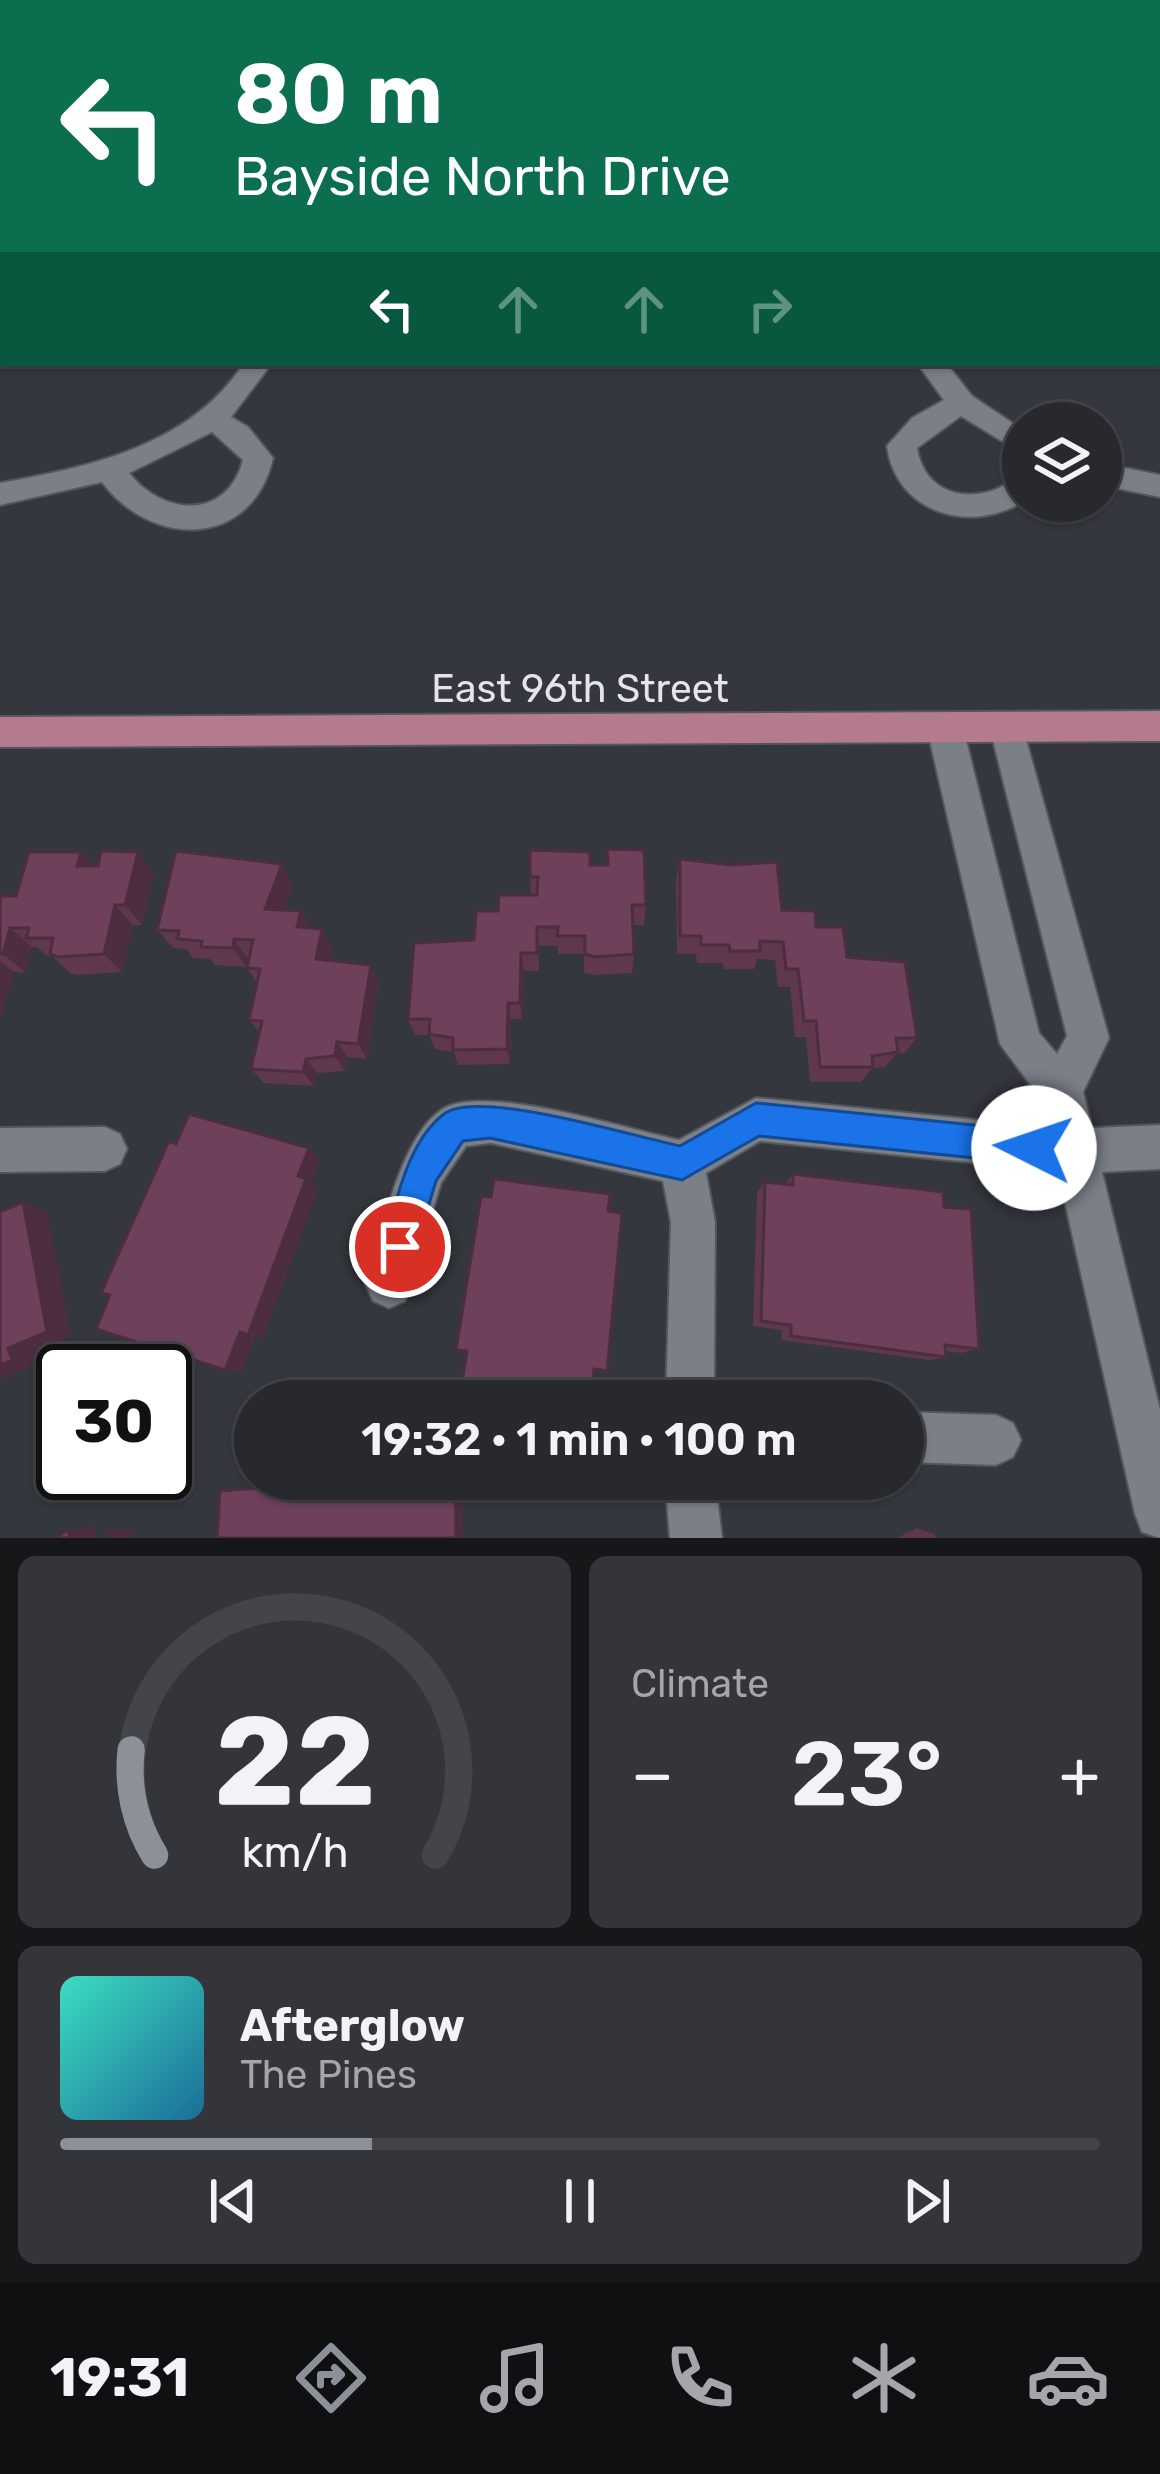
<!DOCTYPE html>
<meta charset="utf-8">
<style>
:root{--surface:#27292e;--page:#33353a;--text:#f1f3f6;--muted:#a4a6aa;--line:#43454a;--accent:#8c9099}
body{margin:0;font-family:Rubik,sans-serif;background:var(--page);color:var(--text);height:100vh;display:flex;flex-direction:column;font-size:45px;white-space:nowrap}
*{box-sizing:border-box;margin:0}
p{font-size:39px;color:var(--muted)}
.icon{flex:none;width:66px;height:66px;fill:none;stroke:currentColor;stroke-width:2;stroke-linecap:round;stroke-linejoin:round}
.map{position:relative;height:1538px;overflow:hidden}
.panel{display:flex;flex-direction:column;gap:18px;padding:18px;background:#151719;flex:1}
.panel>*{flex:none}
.banner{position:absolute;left:0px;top:0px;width:1161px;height:366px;box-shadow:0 3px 9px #0004,0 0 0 3px var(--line);background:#0b6e4f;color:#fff;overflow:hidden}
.fabs{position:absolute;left:1002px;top:402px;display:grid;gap:24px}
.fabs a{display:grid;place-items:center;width:120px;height:120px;border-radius:50%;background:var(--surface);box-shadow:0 3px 9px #0004,0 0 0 3px var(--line);font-size:60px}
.speed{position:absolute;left:36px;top:1344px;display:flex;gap:24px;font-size:60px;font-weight:700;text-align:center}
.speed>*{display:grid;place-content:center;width:156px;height:156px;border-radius:50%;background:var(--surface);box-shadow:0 3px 9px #0004,0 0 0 3px var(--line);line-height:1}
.speed .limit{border:6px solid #111;border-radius:18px;background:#fff;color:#111}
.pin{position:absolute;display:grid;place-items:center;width:102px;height:102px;color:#fff;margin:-51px;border:6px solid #fff;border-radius:50%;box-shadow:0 3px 12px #0007}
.me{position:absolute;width:132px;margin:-66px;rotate:274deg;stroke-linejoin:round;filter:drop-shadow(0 0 9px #0008)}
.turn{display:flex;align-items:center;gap:42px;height:252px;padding:0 36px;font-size:54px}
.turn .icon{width:156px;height:156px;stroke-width:2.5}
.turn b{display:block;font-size:84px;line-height:102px}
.lanes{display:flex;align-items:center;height:114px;padding:0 36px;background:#0003;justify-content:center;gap:60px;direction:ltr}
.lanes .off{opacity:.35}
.big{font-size:90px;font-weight:600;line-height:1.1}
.panel .card{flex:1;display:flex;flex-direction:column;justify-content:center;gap:18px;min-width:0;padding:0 42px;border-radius:18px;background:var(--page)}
.panel .dial{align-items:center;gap:0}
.dial svg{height:312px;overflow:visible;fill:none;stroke:var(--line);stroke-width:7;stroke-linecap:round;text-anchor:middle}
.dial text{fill:var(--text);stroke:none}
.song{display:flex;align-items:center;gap:36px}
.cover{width:144px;height:144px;border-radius:18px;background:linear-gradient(135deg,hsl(170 70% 55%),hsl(200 70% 35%))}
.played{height:12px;border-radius:6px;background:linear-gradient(90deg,var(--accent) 30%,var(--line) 30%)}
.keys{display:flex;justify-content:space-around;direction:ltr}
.heat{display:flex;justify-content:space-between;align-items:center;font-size:66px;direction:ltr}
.panel .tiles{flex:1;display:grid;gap:18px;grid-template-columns:1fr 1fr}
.card:last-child{grid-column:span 2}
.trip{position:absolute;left:234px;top:1380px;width:690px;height:120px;border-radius:60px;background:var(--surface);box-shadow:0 3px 9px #0004,0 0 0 3px var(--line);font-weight:600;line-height:120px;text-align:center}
.tabs{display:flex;height:192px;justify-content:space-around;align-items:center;background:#101012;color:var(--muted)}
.tabs .icon{width:84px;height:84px}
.tabs .selected{color:var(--accent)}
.tabs b{font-size:54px;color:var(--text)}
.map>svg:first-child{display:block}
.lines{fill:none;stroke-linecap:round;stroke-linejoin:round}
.minor-casing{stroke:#54565c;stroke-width:4}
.major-casing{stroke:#54565c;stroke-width:4}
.minor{fill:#7b7f87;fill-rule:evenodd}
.major{fill:#b47a8d;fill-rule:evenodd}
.wall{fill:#5f374f}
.shaded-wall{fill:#4d2d40}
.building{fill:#6e405c;stroke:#4d2d40;stroke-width:3}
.route{fill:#1a73e8;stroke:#114b97;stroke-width:3}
.labels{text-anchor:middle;stroke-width:12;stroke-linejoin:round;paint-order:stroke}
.street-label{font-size:39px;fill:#e3e5ea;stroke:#34373e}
</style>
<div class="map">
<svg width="1160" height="1538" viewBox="0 0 1160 1538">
<rect width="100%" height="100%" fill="#34373e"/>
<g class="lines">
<defs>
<path id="minor" d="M825,0H845V3H825Z
M1125,0H1145L1147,3H1127Z
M1158,34H1160V50H1158Z
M3,235V257L0,258V236Z
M244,363H272L231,417L248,427L273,458C252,549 152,549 102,482L0,505V483C91,467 191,445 244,363ZM212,432L243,460C227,521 163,516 129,473Z
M917,363H946L972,396L1023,430V454L961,416L917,448C923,484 952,501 988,492C1001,489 1010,480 1023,476L1024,501C970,535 896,513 887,446L912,418L944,400Z
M1101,463L1160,475V497L1101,485Z
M945,713L957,718L963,728L1039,1033L1057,1054L1067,1036L990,728L996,718L1008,713L1020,718L1109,1038L1083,1092L1092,1128L1160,1125V1169L1102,1172L1160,1410V1538L1142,1532L1135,1514L1058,1171L760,1141L706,1173L715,1222L714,1401H666L671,1222L663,1181L491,1143L466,1146L441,1183L405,1301L389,1308L373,1301L366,1285C380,1239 400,1135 443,1109C485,1083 628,1130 679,1140L756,1098L1048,1127L1042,1100L1000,1044L927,728L933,718Z
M105,1127L120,1134L127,1149L120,1164L105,1171L0,1172V1128Z
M903,1412L996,1415L1013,1423L1021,1440L1013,1457L996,1465L903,1462Z
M665,1479H715L722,1538H670Z"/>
<path id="major" d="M1160,711V741L0,747V717Z"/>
</defs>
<use href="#minor" class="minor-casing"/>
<use href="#major" class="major-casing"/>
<use href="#minor" class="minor"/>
<use href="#major" class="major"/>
</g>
<path class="wall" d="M607,849L646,905L644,925H632L634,954L632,973L595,975L584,973V954H558V946H539V971H524L522,1019H511L510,1064L458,1065L454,1052L435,1049L429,1035H415L408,1019L498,911L531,895L530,877L590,865H606Z
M81,852L93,866L154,873L142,925H133L122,972L77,975L70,973L52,956H47L37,947H32L25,972H14L0,1020V896H16Z
M680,859L816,927L847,957L917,1038L904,1053H897L885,1067L872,1069L861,1082H810L806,1037H795L790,987H778L775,960L757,959L754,969H724L723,963H697L696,954H677L676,880Z
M293,885L284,910L301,911L310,928L332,948L329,960L371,965L379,983L367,1059L347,1057L345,1071L317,1073L314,1086L264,1083L251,1069L259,1032L249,1020L257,983L247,968L249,958H247L246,967L215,965L210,959L193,958L186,949L173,948L157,930Z
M793,1174L944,1207L979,1349L961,1353L946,1351V1357L929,1360L781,1340L782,1330L753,1326L757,1192L765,1182L785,1184Z
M917,1528L934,1534L936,1538H897Z"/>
<path class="shaded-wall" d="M81,852L99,873L77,866Z
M138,852L154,873L142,925L125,905Z
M282,864L293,885L277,928L265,909Z
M115,905L133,925L122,972L104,954Z
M301,911L311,931L297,927Z
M10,928L32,947L25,972L3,954Z
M322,929L332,948L326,977L316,959Z
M234,939L247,958L246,967L233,948Z
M521,953L524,971L522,1019L520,1003Z
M0,961L14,972L0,1020Z
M371,965L379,983L367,1059L358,1044Z
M508,1003L511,1019L510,1064L507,1049Z
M337,1042L347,1057L345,1071L335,1056Z
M306,1059L317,1073L314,1086L303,1072Z
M309,1148L320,1160L311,1183L318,1189L263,1339L255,1337L241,1373L225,1370Z
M23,1202L47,1211L71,1336L35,1352L38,1363L0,1379V1365L8,1348Z
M455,1479H461L463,1538H456Z
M93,1525L97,1538H70L68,1530Z
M129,1527L132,1538H107L105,1532Z"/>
<path class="building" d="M607,849L644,850L646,905H632L634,954L595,957L585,954V936H557L558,927H537V953H521L520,1003H508L507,1049L453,1050V1038L429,1034L430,1019H408L414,943L474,940L476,911H498L499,895H537L538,877H530V850L590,852V865H608Z
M101,851L138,852L125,905H115L104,954L57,957L50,954L53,938H26L29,928H10L3,954H0V896H16L29,852H81L77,866H98Z
M176,851L282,864L265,909L301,911L297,927L322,929L316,959L371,965L358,1044L337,1042L335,1056L306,1059L303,1072L251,1069L262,1021L249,1020L260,969L247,968L253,940L234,939L233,948L201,947L202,941L177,939L179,931L157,930Z
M680,859L731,865L777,862L782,910L815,911L816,927H843L847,957L905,962L917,1038H896L898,1052L872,1056L873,1067H820L816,1021H804L798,969H786L783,942L760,941V951H730L729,945H701V936H680Z
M189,1114L309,1148L298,1176L306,1179L248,1335L240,1332L225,1370L96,1329L110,1295L101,1293L169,1141L176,1144Z
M793,1174L943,1192L944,1207L971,1209L979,1349L945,1345L946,1357L791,1336V1325L761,1321L765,1182L793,1185Z
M494,1179L610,1194L608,1211L622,1213L607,1371L594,1369L591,1401H459L467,1351L456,1350L481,1196L491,1197Z
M23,1202L47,1332L8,1348L12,1360L0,1365V1212Z
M262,1479H455L456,1538H217L220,1491L261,1488Z
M68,1530L70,1538H55Z"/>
<path class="route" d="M756,1103L1034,1131L1045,1136L1050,1148L1045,1159L1034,1164L759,1136L682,1180L490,1138L463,1141L436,1181L412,1260L400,1265L388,1260L383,1247C396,1205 406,1143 444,1114C478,1088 635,1137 680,1146Z"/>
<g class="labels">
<g class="street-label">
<text x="580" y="702">East 96th Street</text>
</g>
</g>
</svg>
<div class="fabs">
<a><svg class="icon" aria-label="layers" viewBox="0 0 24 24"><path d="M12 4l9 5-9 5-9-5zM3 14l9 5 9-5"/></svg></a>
</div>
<div class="speed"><div class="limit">30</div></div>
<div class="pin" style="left:400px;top:1247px;background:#d93025"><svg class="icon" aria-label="arrive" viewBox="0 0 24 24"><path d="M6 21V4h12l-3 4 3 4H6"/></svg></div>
<svg class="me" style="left:1034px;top:1148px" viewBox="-20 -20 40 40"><circle r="19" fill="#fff"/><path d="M0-13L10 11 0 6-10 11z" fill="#1a73e8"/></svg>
<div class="trip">19:32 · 1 min · 100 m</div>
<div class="banner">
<div class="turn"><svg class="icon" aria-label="left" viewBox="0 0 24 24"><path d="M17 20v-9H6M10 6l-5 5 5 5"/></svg><div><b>80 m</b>Bayside North Drive</div></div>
<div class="lanes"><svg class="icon" aria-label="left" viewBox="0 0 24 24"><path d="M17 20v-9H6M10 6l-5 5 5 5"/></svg><svg class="icon off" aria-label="ahead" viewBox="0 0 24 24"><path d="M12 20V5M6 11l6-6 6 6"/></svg><svg class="icon off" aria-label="ahead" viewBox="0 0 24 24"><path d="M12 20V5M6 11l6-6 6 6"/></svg><svg class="icon off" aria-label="right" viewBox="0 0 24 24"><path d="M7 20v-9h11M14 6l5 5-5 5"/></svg></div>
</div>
</div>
<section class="panel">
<div class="tiles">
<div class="card dial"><svg viewBox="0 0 100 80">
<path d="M14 69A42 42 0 1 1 86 69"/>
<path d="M14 69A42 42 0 0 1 8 42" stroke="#8c9099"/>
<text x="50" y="56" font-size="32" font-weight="700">22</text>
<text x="50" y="72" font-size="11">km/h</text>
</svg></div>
<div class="card"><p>Climate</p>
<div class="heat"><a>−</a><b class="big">23°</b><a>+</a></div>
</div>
<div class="card">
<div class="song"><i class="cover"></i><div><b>Afterglow</b><p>The Pines</p></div></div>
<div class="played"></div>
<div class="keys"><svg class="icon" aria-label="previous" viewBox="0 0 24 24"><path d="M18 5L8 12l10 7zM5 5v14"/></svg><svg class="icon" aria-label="pause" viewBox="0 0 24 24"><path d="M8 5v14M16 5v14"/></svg><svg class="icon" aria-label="next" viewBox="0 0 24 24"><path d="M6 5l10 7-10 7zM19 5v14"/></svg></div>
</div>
</div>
</section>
<nav class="tabs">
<b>19:31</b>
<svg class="icon selected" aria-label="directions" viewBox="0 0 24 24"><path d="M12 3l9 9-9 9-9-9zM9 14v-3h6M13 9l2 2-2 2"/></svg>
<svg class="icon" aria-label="music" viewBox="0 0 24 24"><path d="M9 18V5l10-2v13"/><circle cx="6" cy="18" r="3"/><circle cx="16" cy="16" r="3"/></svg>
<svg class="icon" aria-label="phone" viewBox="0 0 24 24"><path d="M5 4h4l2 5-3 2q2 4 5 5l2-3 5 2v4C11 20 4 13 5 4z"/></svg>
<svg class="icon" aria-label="climate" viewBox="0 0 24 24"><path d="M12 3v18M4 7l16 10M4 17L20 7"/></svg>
<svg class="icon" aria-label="car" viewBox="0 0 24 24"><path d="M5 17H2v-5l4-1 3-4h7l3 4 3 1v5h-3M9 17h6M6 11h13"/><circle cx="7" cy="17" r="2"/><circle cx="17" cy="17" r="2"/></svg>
</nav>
